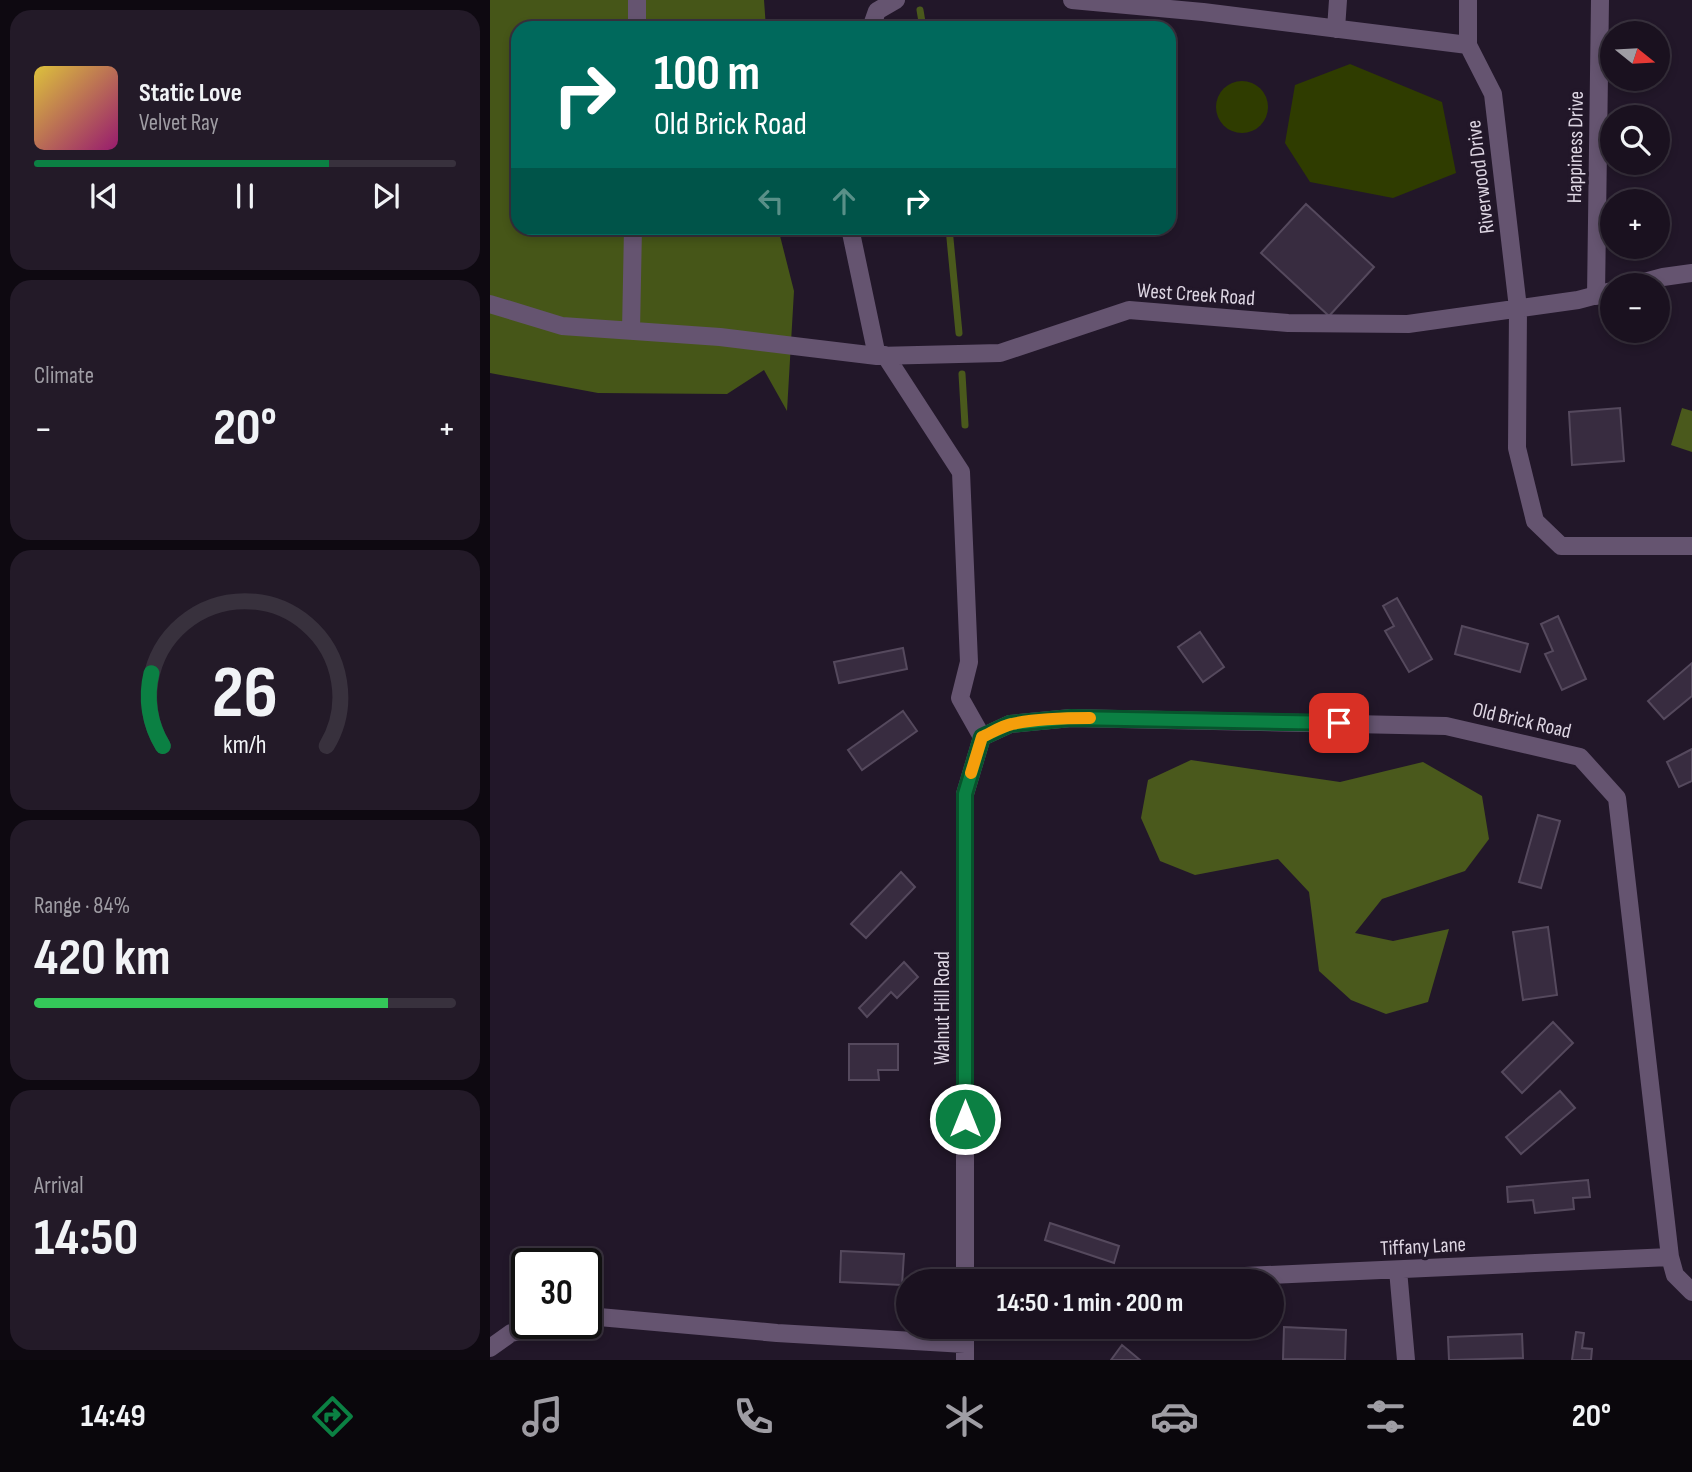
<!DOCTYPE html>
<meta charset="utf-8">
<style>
:root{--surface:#1a111f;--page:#231a28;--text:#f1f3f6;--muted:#9f9da4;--line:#38313d;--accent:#0b8043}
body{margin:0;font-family:"Sofia Sans Condensed",sans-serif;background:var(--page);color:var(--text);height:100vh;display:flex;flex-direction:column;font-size:26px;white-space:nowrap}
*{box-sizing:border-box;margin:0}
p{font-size:23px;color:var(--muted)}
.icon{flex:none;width:38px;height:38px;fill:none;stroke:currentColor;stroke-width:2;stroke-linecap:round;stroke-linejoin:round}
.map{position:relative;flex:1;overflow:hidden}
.side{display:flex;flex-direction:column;gap:10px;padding:10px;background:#0e0911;width:490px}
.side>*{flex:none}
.guide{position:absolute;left:21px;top:21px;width:665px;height:214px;border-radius:21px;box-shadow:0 4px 10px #0003,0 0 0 2px var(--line);background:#00695c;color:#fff;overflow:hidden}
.needle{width:46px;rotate:108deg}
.fabs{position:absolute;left:1110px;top:21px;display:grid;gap:14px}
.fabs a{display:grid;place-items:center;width:70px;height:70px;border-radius:50%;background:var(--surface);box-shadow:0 4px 10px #0003,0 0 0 2px var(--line);font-size:35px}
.speed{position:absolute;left:21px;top:1248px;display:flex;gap:14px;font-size:35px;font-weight:700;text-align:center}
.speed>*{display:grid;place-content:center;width:91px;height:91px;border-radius:50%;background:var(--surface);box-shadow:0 4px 10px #0003,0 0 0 2px var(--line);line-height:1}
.speed .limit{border:4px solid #111;border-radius:10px;background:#fff;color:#111}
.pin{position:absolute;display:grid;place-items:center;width:60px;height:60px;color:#fff;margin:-30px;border-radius:14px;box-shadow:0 4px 10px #0006}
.me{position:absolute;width:77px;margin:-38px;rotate:0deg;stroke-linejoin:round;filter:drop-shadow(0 0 5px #0008)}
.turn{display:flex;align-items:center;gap:24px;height:147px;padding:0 28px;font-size:32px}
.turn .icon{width:91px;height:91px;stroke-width:2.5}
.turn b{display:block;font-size:49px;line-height:60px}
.lanes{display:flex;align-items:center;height:66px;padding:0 28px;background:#0003;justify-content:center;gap:35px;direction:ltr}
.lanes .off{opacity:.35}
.big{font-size:52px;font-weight:700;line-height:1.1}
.side .card{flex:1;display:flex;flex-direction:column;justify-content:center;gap:10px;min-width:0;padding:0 24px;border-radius:21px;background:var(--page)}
.side .dial{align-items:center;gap:0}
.dial svg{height:182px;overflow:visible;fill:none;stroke:var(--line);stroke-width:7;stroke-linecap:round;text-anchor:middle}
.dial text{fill:var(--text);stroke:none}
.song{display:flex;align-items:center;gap:21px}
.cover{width:84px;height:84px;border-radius:10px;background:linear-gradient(135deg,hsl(50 70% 55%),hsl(320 70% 35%))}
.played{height:7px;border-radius:4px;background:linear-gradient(90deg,var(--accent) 70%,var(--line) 70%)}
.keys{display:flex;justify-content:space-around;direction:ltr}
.heat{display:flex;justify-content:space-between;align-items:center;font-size:38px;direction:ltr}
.charge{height:10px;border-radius:5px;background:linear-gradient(90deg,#34c759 84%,var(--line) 0)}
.trip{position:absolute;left:406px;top:1269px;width:388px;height:70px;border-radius:35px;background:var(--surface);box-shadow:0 4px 10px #0003,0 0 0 2px var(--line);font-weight:700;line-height:70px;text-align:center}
.dock{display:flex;height:112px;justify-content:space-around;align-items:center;background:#0a070c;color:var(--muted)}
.dock .icon{width:49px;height:49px}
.dock .current{color:var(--accent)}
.dock b{font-size:32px;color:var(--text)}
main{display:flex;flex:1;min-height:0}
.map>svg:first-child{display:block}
.green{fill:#2f3c00}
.forest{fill:#465618}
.water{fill:#4a591c}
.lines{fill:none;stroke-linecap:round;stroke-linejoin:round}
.stream{stroke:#4a591c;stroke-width:7}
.building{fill:#382c40;stroke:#55495d;stroke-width:2}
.minor{stroke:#655470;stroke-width:18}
.route-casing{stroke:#07532c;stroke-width:18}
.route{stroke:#0b8043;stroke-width:12}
.slow{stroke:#f59e0b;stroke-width:12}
.labels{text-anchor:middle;stroke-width:7;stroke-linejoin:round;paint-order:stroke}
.street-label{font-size:21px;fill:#ded6e3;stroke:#221729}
</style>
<main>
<section class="side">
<div class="card">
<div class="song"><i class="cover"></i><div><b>Static Love</b><p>Velvet Ray</p></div></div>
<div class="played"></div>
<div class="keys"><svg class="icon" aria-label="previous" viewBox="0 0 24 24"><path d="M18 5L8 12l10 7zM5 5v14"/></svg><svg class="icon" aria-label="pause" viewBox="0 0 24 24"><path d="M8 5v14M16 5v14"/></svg><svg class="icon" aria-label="next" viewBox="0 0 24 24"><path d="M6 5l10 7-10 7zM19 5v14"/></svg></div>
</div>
<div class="card"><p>Climate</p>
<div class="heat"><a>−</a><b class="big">20°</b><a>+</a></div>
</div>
<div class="card dial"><svg viewBox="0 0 100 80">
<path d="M14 69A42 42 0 1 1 86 69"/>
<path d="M14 69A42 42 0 0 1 9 37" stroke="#0b8043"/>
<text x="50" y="56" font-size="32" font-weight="700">26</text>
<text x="50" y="72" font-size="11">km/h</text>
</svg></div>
<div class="card"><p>Range · 84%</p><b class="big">420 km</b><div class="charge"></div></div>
<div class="card"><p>Arrival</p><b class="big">14:50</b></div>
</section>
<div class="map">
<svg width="1202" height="1360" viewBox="0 0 1202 1360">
<rect width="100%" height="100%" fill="#221729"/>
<path class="green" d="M860,64L952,102L966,173L903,198L820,182L795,143L805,85Z
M726 107a26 26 0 1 1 52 0a26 26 0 1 1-52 0Z"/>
<path class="forest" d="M0,0H274L276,28H28V228H288L304,291L297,411L274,370L237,394L108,393L0,373Z"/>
<path class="water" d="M1192,408L1202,411V452L1181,445Z
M701,760L850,782L933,762L992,796L999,839L975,871L892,899L865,933L903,941L959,929L938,1002L896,1014L861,1000L829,971L819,892L788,859L705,875L670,861L651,818L658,780Z"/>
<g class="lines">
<path class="stream" d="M430,10L433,28
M459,228L469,333
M472,374L475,425"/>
</g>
<path class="building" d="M816,204L884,267L839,316L771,253Z
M1130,408L1134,461L1082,465L1079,412Z
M907,598L942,659L919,672L895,631L904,626L893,606Z
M1068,616L1096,679L1072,690L1055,654L1063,651L1051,624Z
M972,626L1038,644L1030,672L965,654Z
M710,632L734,667L713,682L688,647Z
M413,648L417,669L349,683L344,662Z
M1202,663V696L1174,719L1158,701Z
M413,711L427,731L372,770L358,750Z
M1202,749V781L1189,787L1177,762Z
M1048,815L1070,821L1051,888L1029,882Z
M411,872L425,887L376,938L361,924Z
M1058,927L1067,995L1033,1000L1023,932Z
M414,962L428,977L407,998L401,992L377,1017L369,1008Z
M1063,1022L1083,1043L1032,1093L1012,1072Z
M359,1044H408V1070H388L389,1080H359Z
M1070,1091L1085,1108L1031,1154L1016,1137Z
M1098,1180L1100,1197L1083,1198L1084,1209L1045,1213L1043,1200L1018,1202L1017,1187Z
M560,1223L629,1246L624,1263L555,1240Z
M351,1251L414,1254L412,1285L350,1282Z
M794,1327L856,1330L855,1360L793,1359Z
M1086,1332L1094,1333L1092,1348L1102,1349L1101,1360H1082Z
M1032,1334L1033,1358L959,1360L958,1337Z
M632,1345L650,1360H621Z"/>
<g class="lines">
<path class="minor" d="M582,0L713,12L978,45
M978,0V45L1003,94L1028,308L1027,448L1045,521L1071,546H1202
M147,28V0
M381,28L387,11L406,0
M846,29L848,0
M360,228L387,356
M1143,285L1173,277L1202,273
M1106,296L1110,0
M0,304L72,326L230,337L387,356L510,353L639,310L798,323L918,324L1088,300L1122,291
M141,331L143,228
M395,355L471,472L479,662L470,698L492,737
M492,737L520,724L581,718L956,726L1090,757L1127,798L1180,1257L1185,1275L1202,1292
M908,1270L916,1360
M688,1279L1180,1257
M475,1281V794L492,737
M96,1319L109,1317L287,1333L475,1344
M0,1348L21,1333L75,1323
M475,1360V1326"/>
</g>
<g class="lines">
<defs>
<path id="route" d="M475,1119V794L492,737L520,724L581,718L849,723"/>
</defs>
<use href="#route" class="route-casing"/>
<use href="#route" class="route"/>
<path class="slow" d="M481,773L492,737C501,733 512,726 522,724C544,719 577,718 600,718"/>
</g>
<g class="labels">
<g class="street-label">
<text transform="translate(1085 147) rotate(-89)" y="7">Happiness Drive</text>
<text transform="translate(990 177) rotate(-97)" y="7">Riverwood Drive</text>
<text transform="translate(706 294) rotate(4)" y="7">West Creek Road</text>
<text transform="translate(1032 720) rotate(13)" y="7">Old Brick Road</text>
<text transform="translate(452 1008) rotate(-90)" y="7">Walnut Hill Road</text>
<text transform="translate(933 1246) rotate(-3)" y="7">Tiffany Lane</text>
</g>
</g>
</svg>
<div class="fabs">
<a><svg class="needle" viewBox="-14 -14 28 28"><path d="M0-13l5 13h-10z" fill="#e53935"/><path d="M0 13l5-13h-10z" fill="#9f9da4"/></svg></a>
<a><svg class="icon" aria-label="search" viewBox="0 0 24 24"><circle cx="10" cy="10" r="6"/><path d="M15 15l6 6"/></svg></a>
<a>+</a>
<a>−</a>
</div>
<div class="speed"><div class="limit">30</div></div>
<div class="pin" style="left:849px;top:723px;background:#d93025"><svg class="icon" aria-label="arrive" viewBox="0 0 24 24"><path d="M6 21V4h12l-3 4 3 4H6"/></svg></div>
<svg class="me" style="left:475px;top:1119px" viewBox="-20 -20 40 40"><circle r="17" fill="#0b8043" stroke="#fff" stroke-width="3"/><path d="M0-11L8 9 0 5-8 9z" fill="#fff"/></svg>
<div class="trip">14:50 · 1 min · 200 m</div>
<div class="guide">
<div class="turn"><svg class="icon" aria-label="right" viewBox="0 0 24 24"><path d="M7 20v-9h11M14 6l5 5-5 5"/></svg><div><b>100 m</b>Old Brick Road</div></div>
<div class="lanes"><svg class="icon off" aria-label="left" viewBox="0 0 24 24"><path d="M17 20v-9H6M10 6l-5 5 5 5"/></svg><svg class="icon off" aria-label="ahead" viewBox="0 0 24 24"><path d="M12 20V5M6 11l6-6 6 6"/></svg><svg class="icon" aria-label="right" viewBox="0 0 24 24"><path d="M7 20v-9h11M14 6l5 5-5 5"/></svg></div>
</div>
</div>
</main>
<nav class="dock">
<b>14:49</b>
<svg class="icon current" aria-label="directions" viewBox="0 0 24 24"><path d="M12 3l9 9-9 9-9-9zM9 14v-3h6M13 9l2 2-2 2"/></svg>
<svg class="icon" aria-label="music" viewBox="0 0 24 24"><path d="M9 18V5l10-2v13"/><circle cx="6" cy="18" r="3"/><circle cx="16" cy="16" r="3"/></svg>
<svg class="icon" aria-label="phone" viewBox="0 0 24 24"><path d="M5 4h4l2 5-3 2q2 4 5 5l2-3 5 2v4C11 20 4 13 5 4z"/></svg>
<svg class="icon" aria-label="climate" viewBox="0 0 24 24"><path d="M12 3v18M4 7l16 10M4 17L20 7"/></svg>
<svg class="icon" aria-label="car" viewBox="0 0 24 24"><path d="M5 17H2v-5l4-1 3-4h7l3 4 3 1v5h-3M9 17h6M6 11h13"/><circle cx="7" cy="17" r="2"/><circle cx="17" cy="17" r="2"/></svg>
<svg class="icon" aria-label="filters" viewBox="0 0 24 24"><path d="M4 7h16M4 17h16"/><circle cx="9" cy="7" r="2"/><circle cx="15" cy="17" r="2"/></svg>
<b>20°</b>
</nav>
